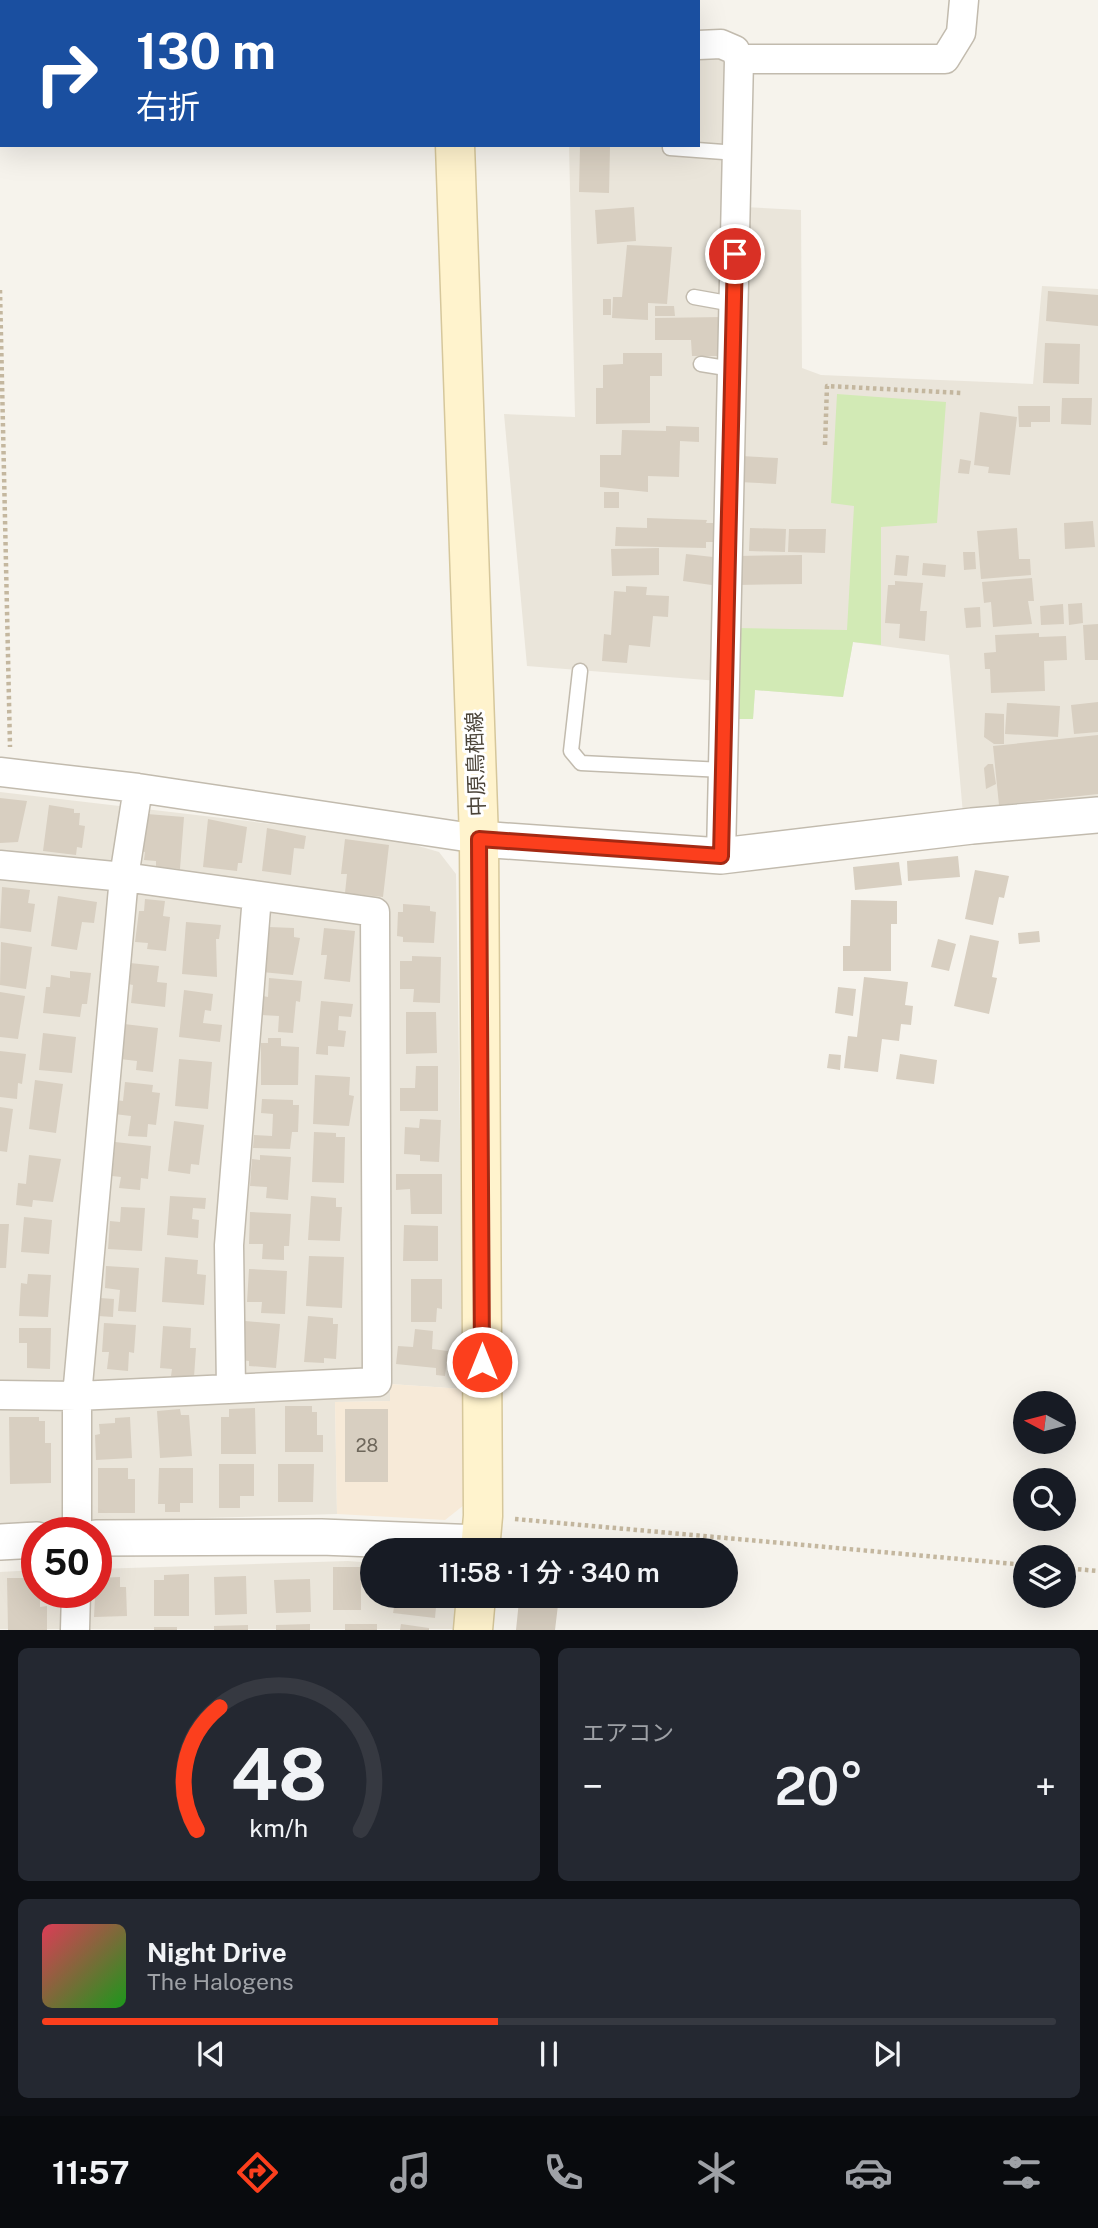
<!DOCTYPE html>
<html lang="ja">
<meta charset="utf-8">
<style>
:root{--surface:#171b24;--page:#242831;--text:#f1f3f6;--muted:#9ea1a6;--line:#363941;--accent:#fc3f1d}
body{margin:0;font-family:"Public Sans","Noto Sans JP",sans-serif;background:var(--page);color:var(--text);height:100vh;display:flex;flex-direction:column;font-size:26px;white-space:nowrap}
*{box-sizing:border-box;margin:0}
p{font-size:23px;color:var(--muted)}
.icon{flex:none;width:38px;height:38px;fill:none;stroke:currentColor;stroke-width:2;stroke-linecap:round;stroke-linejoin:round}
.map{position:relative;height:1630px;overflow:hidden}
.panel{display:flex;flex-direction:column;gap:18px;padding:18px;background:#0d0f14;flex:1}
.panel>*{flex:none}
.top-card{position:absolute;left:0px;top:0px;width:700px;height:147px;box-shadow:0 7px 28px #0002;background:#1a4fa0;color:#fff;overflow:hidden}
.needle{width:46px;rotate:277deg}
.buttons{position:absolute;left:1013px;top:1391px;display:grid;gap:14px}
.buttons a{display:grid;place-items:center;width:63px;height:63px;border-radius:50%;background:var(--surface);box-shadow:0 7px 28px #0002;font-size:35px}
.speed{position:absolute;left:21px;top:1517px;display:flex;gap:14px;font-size:35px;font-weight:700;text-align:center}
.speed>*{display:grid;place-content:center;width:91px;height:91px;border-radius:50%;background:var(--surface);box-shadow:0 7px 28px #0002;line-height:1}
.speed .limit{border:10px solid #d22;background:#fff;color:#111}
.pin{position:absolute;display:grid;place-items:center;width:60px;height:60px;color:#fff;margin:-30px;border:4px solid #fff;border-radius:50%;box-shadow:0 2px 7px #0007}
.me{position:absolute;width:77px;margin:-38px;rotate:0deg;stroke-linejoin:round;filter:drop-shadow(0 0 5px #0008)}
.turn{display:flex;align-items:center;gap:24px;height:147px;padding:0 21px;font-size:32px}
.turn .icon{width:91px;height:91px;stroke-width:2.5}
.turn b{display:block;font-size:49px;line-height:60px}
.big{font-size:52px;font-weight:600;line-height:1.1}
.panel .card{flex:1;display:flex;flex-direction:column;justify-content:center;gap:10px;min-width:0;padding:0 24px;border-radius:10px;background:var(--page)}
.panel .dial{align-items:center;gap:0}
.dial svg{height:182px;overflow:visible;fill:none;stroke:var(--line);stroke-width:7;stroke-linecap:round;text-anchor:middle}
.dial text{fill:var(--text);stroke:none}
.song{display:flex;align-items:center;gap:21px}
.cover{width:84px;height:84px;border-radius:10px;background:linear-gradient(135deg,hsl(350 70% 55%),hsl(120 70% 35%))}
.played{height:7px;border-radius:4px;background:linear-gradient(90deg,var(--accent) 45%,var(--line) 45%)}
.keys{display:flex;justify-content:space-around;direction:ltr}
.heat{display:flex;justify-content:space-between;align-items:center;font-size:38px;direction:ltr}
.panel .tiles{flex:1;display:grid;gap:18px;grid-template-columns:1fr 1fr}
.card:last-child{grid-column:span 2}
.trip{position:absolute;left:360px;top:1538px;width:378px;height:70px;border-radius:35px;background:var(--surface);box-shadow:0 7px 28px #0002;font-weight:600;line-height:70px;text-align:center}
.tab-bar{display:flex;height:112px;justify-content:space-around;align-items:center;background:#090b0e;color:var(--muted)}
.tab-bar .icon{width:49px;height:49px}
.tab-bar .active{color:var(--accent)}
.tab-bar b{font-size:32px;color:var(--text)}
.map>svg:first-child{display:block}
.residential{fill:#eae5da}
.commercial{fill:#f7ead8}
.green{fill:#d2eab5}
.building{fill:#d8cfc1}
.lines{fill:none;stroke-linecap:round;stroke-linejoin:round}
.service-casing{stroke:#c2bbae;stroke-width:17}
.minor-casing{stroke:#c2bbae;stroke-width:31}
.tertiary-casing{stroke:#c2bbae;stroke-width:38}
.secondary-casing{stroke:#d6c79b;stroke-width:41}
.path{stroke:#c4b79f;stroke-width:4.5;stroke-dasharray:3.5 3.5;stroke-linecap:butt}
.service{stroke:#fff;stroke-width:14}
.minor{stroke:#fff;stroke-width:28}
.tertiary{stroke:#fff;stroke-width:35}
.secondary{stroke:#fff3cd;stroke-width:38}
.route-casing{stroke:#a42913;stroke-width:18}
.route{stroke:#fc3f1d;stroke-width:12}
.labels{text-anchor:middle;stroke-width:6;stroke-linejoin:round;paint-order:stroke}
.number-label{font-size:18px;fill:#6e675b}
.street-label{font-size:21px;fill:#4b4439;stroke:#fff}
</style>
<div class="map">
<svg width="1098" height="1630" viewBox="0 0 1098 1630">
<rect width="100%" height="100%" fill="#f6f3ec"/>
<path class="residential" d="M723,51L745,74L744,207L801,210L802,368L821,375L1033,384L1042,286L1098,289V802L963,814L949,655L853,642L843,697L755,690L753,719L719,681L527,666L504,414L575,417L569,145H698V52Z
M0,792L391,838L439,852L456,874L464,1389L390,1384V1401L335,1402L337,1514L0,1524Z
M348,1561L373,1563V1596H458L457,1629H0V1572L37,1570V1592H96V1569Z"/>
<path class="commercial" d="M390,1384L464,1389V1505L445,1520L337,1514L335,1402L390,1401Z"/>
<path class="green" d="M837,394L946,402L937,523L881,527V645L853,642L843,697L755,690L753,719H733L736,628L847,630L854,506L831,503Z"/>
<path class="building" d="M580,146L610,147L609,193L579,192Z
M634,207L636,241L597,244L595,210Z
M627,245L672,247L667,304L648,303V320L612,318L613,297H622Z
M1048,291L1098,295V326L1046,321Z
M603,299H611V315H603Z
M655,306H674L675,316H655Z
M723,317V356H692L691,340H655V318Z
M1045,343L1080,344L1079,384L1043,383Z
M623,353H662V376H650V423L596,424V388H603V365L623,364Z
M1062,398H1092L1091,425L1061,424Z
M1018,406H1050V422H1031V427H1019Z
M980,412L1017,417L1010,475L988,473L989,467L974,465Z
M666,426L699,427V442L680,441L679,477L648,476V492L600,487V455H621L622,430L666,431Z
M741,456L778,458L776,484L739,482Z
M960,459L971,461L969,474L958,473Z
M604,492H619V508H604Z
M647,518L707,520L706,523H719L718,542H706V548L615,546L616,527L647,528Z
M1093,521L1095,547L1065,549L1064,523Z
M750,528L786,529L785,552L749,551Z
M1017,528L1019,559H1030L1031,575L981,579L977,531Z
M789,529H826L825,553L788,552Z
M659,548V575L612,576L611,549Z
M963,552H975L976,569L964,570Z
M686,554L722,558L719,586L683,581Z
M802,555V584L737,585V556Z
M896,555L909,556L907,576L894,575Z
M923,563L946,565L945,577L922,575Z
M1032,578L1034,601H1028L1032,624L993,627L991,602L984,603L982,582Z
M895,581L923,583L920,611H927L925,641L899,638L900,624L885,623L888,585H895Z
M626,586L647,587L646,595L669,596L668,617L653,616L650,647L629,645L627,663L602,661L604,634L611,635L614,591L626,592Z
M1082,603L1083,623L1069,625L1068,604Z
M1063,604L1064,624L1041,625L1040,606Z
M980,607L981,627L966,628L964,608Z
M1098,624V660H1085L1083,625Z
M1039,633V637L1066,636L1067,660L1044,661L1045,691L991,693L990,669H985L984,653L996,652L995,635Z
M1098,702V732L1074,734L1071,705Z
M1007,703L1060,706L1058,737L1005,734Z
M985,713L1004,714V744H994L984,737Z
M1098,735V794L999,805L993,746Z
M988,764H993L996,784L986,789L984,768Z
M0,798L27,801L18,842L0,843Z
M49,805L74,809V813H80L79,825L85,826L82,848L77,847L76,855L43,851Z
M147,814L184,817L180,869L156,867V861L144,860L145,852L139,851Z
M208,819L247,827L242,863H238L237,871L203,867Z
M267,828L306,836L304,849L294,848L291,875L262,871Z
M345,839L389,845L383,897L345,893L347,874H341Z
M958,856L960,877L908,881L907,861Z
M899,862L902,885L855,890L853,867Z
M975,870L1009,876L1004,898L999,897L993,925L965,919Z
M2,887L30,890L28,903L35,904L31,932L0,928Z
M58,896L97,902L94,923L82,922L77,950L51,946Z
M145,899L165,901L163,916L170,917L166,951L147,949L148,943L135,942L139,911H144Z
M851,900L897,901V924H891V971H843V946H850Z
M403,904L430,906V911L436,912L434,943L403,942V937L397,936L398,912H403Z
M186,922L221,925L219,939H216L217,977L182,974Z
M269,927L294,928V937L300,938L293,975L262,972L264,940H269Z
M324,928L355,931L350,982L324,979L327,955H321Z
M1039,931L1040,942L1019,944L1018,933Z
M970,935L999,941L992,977L997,978L989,1014L954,1006Z
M938,939L956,944L949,971L931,967Z
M1,942L32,947L26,989L0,985Z
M412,956L441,957L440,1003L413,1002L414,989H400V961H412Z
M130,963L159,966L157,982L167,983L165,1007L131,1003L133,985L128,984Z
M70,971L91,973L87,1004H82L80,1017L43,1013L46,987H50L51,975L70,978Z
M864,977L908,982L905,1005L913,1006L911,1025L901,1024L899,1041L882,1039L878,1072L844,1068L848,1036L857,1037Z
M269,978L302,981L300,1002L296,1001L293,1033L278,1032L279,1016L261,1015L263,996L268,997Z
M838,987L856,989L853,1016L835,1013Z
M184,990L213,994L211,1011L205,1010L203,1023L222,1025L220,1042L179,1037Z
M0,992L25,996L18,1039L0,1037Z
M321,1001L353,1004L351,1017L339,1016L338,1030L346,1031L344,1047L328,1046V1055L316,1054Z
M406,1012H436L437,1053L406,1054Z
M124,1024L158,1028L153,1072L136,1070L137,1061L120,1059Z
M43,1033L76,1037L72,1073L39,1070Z
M268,1038H281V1046L299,1047L298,1085H261V1043H268Z
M0,1051L26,1054L22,1084L18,1083L17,1099L0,1097Z
M829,1054L841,1055L840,1070L827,1068Z
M900,1054L937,1060L934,1084L896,1079Z
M179,1059L212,1062L208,1109L175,1106Z
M416,1066H438V1111H400V1088H415Z
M315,1075L350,1077L349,1095L354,1096L349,1126L313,1124Z
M35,1080L63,1084L56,1133L29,1129Z
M125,1082L153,1085L152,1092L160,1093L156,1125L148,1124L147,1137L128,1136L131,1116L114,1114L116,1100L123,1101Z
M262,1099L293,1100V1105H299L298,1132H292L290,1149L253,1148L254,1135L272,1136L273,1114L261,1113Z
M0,1107L13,1109L7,1152L0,1151Z
M420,1119L441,1120L439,1162L420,1161V1155L404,1154L405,1127L419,1128Z
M174,1121L204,1125L199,1165L191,1164L190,1174L168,1171Z
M314,1132L336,1133V1137H345L344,1183L312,1182Z
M115,1142L151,1146L148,1179L141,1178L140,1190L119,1188L121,1177L112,1176Z
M29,1155L61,1159L53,1202L33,1200L32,1207L16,1205L18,1183L26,1184Z
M260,1155L291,1157L288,1200L266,1198L267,1187L250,1186L252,1159L260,1160Z
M396,1174H442V1214H411L410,1189L396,1190Z
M170,1196L206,1198L205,1209L193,1208L192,1219L199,1220L198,1238L167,1235Z
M311,1196L336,1198V1207H342L340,1241L308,1240Z
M121,1207L145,1208L142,1251L108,1249L110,1221L120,1222Z
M250,1212L291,1214L289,1246H284V1260L262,1259L263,1244H249Z
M24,1217L52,1220L49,1254L21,1252Z
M0,1224H9L6,1268H0Z
M404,1225L438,1226V1261H403Z
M309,1256L344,1257L342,1308L306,1306Z
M165,1257L198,1260L197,1274L206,1275L204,1305L162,1302Z
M106,1266L139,1268L136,1312L118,1311L120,1290L105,1288Z
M249,1269L287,1271L285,1314L261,1313L262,1302H247Z
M28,1274L51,1275L48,1317L19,1316L21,1283L27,1284Z
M411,1279H442V1309L437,1308L436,1322H411Z
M100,1298L114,1299L113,1317L98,1316Z
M308,1316L333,1318V1324H338L336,1359L324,1358V1363L304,1362Z
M245,1321L280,1324L276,1368L249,1366V1361L241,1360Z
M104,1323L136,1325L134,1353L129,1352L128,1371L107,1369L109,1352H102Z
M163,1326L191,1328L190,1348H196L194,1377L171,1376L172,1369L160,1368Z
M19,1328H51L50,1369L27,1368V1343H19Z
M415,1329L433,1331L432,1349L448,1351L445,1376L436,1375V1368L396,1364L398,1346L413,1347Z
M285,1406H312V1412H317V1435H323V1452H285Z
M255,1408L256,1454H221V1417H229V1409Z
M180,1409L181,1415H189L192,1456L160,1458L157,1411Z
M345,1409H388V1482H345Z
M9,1417H39V1421H45V1443H51V1483L10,1484Z
M130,1417L132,1458L96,1460L95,1435L100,1434L99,1424L115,1423V1418Z
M219,1464H254V1496H240V1508H219Z
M278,1464H314L313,1502H278Z
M98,1468H128V1479H135V1513H98Z
M159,1468H193V1503H180V1512H165V1504H158Z
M333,1567H366V1586L361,1585V1610H333Z
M189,1574V1616H154V1580H164V1575Z
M246,1576L247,1614L215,1615L214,1577Z
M120,1577V1587H126L127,1616L94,1617L96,1578Z
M7,1578H32V1588L40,1592V1607L47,1606V1630H8Z
M310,1579L311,1612L276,1613L274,1580Z
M396,1596H437L435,1618L393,1613Z
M519,1601L558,1605L555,1630H516Z
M310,1624V1630H276V1625Z
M345,1624H377V1630H345Z
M401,1624L429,1628V1630H400Z
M248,1625V1630H214V1626Z
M154,1627H177V1630H154Z"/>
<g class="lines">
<defs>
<path id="service" d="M670,148L737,153
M694,297L733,304
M701,364L732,369
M580,671L571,751L581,763L723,770"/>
<path id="minor" d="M698,45L721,44L735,50L739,59L721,856
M739,59H945L961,33L964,0
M0,772L138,788L479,839
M0,865L124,877L375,912L377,1382L77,1396L0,1395
M231,1389L229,1245L257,896
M77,1533V1396L124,877L138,788
M75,1630L76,1592"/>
<path id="tertiary" d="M479,839L721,856L972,826L1098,815
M96,1538L321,1537L481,1543
M0,1542L37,1540"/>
<path id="secondary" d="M449,0V2
M455,145L479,839L483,1516L480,1550
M473,1630L476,1596"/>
</defs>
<use href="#service" class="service-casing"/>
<use href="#minor" class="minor-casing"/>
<use href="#tertiary" class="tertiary-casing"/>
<use href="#secondary" class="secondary-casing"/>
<path class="path" d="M0,290L10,747
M825,445L827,386L962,393
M515,1519L1026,1565
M1064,1568L1098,1571"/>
<use href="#service" class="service"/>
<use href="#minor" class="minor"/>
<use href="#tertiary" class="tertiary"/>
<use href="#secondary" class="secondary"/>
</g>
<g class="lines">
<defs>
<path id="route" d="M482,1362L479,839L721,856L735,254"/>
</defs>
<use href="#route" class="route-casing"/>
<use href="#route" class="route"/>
</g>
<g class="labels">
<g class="number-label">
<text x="367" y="1452">28</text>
</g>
<g class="street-label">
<text transform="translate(476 764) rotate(-92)" y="7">中原鳥栖線</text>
</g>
</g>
</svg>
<div class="buttons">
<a><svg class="needle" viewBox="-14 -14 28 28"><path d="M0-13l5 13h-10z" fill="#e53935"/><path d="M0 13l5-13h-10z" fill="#9ea1a6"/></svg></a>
<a><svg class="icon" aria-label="search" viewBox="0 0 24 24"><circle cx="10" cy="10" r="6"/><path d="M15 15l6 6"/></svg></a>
<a><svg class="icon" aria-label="layers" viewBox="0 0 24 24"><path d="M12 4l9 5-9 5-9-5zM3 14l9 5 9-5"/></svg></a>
</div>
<div class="speed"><div class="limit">50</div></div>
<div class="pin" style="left:735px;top:254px;background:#d93025"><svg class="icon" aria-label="arrive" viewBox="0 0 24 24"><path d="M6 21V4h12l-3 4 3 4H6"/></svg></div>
<svg class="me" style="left:482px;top:1362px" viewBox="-20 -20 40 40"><circle r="17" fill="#fc3f1d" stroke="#fff" stroke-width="3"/><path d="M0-11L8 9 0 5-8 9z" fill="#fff"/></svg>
<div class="trip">11:58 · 1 分 · 340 m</div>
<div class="top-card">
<div class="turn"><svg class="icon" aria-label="right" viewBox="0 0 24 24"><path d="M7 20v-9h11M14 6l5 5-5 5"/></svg><div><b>130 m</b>右折</div></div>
</div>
</div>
<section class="panel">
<div class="tiles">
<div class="card dial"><svg viewBox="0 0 100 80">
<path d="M14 69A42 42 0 1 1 86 69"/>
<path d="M14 69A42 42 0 0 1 24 15" stroke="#fc3f1d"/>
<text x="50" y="56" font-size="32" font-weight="700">48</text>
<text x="50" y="72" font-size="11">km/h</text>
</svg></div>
<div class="card"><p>エアコン</p>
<div class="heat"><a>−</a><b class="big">20°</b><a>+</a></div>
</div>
<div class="card">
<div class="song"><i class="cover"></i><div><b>Night Drive</b><p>The Halogens</p></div></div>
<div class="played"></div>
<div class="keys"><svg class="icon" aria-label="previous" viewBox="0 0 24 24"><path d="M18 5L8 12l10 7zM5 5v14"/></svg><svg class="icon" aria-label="pause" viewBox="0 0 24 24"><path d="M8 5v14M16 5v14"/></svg><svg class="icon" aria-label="next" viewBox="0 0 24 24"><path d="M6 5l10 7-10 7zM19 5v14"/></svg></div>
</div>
</div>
</section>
<nav class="tab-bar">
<b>11:57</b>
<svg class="icon active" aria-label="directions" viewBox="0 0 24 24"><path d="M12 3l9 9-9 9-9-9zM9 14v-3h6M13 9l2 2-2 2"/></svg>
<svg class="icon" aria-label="music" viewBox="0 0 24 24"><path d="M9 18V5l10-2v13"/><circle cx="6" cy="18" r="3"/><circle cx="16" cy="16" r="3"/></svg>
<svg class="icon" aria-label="phone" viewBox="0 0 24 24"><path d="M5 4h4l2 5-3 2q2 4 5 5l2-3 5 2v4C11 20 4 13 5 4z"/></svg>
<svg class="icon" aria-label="climate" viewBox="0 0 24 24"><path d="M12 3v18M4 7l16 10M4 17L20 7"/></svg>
<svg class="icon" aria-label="car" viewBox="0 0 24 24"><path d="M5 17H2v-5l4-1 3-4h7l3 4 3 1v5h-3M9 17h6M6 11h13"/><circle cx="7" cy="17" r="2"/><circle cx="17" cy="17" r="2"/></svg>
<svg class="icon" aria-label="filters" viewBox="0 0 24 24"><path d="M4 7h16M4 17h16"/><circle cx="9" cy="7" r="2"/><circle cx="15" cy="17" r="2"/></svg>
</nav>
